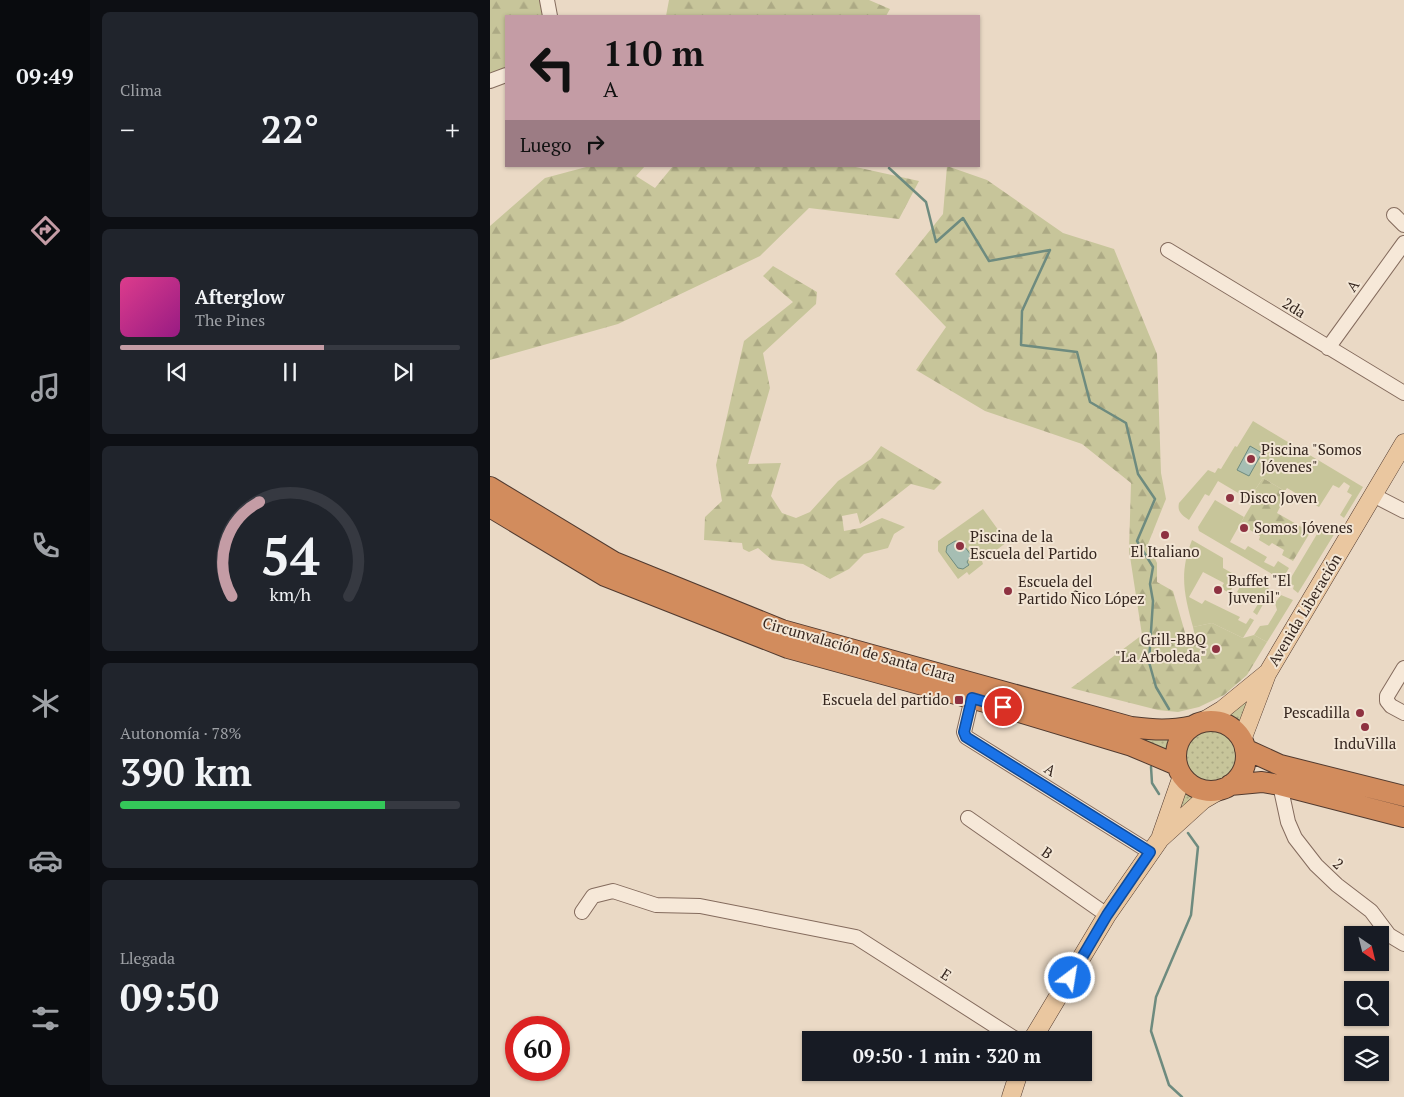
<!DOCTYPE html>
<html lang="es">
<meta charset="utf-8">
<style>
:root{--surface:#171b24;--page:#20242c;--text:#f1f3f6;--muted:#9ea1a6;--line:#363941;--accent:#c49ca5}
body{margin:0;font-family:"PT Serif",serif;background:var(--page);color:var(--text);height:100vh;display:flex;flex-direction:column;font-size:19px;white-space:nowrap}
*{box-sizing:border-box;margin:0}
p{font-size:16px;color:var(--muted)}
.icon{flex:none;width:28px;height:28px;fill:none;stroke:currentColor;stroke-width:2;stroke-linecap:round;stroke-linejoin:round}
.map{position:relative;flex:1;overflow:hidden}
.panel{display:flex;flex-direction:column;gap:12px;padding:12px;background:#0d0f14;width:400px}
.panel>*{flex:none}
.top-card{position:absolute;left:15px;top:15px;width:475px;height:152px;border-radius:0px;box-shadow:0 1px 4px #0004;background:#c49ca5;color:#111;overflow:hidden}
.needle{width:32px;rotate:145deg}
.controls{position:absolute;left:854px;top:926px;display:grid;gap:10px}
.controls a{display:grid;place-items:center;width:45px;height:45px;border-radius:0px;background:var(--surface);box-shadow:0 1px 4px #0004;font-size:25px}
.speed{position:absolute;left:15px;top:1016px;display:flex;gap:10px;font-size:25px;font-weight:700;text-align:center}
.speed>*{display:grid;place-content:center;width:65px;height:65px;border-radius:50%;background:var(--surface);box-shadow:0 1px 4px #0004;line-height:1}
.speed .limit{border:8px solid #d22;background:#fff;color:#111}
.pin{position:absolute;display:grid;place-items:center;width:42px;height:42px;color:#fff;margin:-21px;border:2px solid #fff;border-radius:50%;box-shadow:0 1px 5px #0007}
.me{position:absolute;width:55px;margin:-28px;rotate:31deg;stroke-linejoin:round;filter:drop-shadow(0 0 4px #0008)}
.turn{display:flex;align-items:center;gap:18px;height:105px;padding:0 15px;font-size:22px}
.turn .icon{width:65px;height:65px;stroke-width:2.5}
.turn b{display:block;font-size:35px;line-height:42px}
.then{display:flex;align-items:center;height:48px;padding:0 15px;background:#0003;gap:10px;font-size:19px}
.big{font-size:38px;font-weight:700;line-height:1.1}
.panel .widget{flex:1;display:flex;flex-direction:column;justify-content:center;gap:8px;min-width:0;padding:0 18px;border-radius:8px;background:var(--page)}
.panel .dial{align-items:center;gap:0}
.dial svg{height:130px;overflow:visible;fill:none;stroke:var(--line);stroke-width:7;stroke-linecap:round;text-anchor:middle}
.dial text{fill:var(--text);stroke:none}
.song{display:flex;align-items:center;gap:15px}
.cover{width:60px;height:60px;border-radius:8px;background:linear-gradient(135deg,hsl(330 70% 55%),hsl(310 70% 35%))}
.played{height:5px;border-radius:2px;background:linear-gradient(90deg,var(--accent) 60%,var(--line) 60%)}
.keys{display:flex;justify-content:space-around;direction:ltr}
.heat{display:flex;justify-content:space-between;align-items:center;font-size:28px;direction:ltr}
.charge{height:8px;border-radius:4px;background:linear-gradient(90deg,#34c759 78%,var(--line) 0)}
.trip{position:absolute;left:312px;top:1031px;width:290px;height:50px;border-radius:0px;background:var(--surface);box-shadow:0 1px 4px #0004;font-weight:700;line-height:50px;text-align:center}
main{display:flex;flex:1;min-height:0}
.tab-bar{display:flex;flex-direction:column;width:90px;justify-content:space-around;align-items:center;background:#090b0e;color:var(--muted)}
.tab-bar .icon{width:35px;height:35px}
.tab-bar .active{color:var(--accent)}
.tab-bar b{font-size:22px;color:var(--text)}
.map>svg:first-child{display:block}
.grass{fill:url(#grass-dots)}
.forest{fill:url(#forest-firs)}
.green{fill:#c7c59a}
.water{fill:#a6beb3;stroke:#6e8b7f}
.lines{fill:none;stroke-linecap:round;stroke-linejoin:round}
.stream{stroke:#6e8b7f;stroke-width:2.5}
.minor-casing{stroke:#846b5d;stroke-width:16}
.major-casing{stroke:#523b30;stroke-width:19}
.highway-casing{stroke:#523b30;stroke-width:22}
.minor{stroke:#f6e8d8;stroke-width:14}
.major{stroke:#eac7a0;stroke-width:18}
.highway{stroke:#d28c5d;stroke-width:20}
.route-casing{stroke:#114b97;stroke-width:12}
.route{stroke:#1a73e8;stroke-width:9}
.poi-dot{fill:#8e3241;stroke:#f2e5d4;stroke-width:2}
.labels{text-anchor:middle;stroke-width:4;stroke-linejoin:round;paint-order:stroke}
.street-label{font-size:15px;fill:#35261f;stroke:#f2e5d4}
.poi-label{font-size:15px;fill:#35261f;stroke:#f2e5d4;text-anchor:start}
</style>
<main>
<nav class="tab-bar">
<b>09:49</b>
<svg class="icon active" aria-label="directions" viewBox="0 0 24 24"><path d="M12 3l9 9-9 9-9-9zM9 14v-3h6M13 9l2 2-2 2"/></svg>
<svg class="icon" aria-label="music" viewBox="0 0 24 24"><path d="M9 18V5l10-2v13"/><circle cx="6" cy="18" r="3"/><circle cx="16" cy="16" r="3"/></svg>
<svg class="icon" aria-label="phone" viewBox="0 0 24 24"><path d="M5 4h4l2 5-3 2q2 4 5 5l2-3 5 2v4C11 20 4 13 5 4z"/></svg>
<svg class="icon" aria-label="climate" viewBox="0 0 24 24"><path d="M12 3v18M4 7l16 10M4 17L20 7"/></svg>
<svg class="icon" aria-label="car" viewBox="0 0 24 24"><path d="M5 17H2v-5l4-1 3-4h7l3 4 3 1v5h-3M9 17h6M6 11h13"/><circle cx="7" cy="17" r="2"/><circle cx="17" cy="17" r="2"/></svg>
<svg class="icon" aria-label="filters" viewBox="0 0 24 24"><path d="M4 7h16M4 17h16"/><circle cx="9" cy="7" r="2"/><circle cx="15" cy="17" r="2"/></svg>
</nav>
<section class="panel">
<div class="widget"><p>Clima</p>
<div class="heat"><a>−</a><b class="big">22°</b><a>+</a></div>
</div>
<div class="widget">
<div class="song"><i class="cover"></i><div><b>Afterglow</b><p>The Pines</p></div></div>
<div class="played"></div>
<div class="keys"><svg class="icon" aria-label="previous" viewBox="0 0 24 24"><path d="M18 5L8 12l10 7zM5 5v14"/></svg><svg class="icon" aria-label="pause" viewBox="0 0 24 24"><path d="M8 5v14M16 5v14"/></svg><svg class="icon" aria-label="next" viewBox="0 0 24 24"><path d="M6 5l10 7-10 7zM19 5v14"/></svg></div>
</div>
<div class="widget dial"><svg viewBox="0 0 100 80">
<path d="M14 69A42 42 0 1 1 86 69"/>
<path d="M14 69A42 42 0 0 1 31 11" stroke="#c49ca5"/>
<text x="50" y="56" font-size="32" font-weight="700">54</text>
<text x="50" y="72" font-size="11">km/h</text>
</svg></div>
<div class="widget"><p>Autonomía · 78%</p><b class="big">390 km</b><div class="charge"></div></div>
<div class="widget"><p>Llegada</p><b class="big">09:50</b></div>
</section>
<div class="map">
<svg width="914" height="1097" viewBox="0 0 914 1097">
<defs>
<pattern id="grass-dots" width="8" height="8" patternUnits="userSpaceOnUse" patternTransform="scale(1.25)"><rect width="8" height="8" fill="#c7c59a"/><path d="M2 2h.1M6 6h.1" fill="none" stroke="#aca984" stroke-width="1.8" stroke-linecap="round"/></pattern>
<pattern id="forest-firs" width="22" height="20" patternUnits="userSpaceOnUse" patternTransform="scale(1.25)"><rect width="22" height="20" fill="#c7c59a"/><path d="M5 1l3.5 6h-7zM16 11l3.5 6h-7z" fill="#aca984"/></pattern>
</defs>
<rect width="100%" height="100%" fill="#ead9c5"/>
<path class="grass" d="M768,687L754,727L734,715Z
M536,703L684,736L679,752Z
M693 755a28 28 0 1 1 56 0a28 28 0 1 1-56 0Z
M692,785L710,796L681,822Z"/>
<path class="forest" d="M0,0H52L56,16H16V70L0,77Z
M179,0H379L400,9L396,16H176Z
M100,166H155L146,176L165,188L183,166H361L429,181L409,219L319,208L270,256L128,324L0,360V226L55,178Z
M457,166L497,180L573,233L624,249L667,354L671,473L676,499L658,544L667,563V582L683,591L698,643L703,647L706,641L703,627L722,623L753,638L764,635L777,642L757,675L734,695L709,707L688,712L668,710L581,688L652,635L639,550L641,483L592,444L495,411L426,370L456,327L405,274L453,214Z
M283,266L327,292L326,304L273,353L280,388L258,464L291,463L281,496L292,513L306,518L320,512L348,481L381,459L391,446L452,482L444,490L421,484L370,524L367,513L352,516L354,531L370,528L392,518L415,527L404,534L398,548L374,554L359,569L340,579L313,564L282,560L268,548L259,552L253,549L252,543L214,540L215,517L232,501L226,465L254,341L303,302L273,276Z
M773,478L795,491L792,496V503L787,513L815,529L816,528L821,531L803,561L792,555L794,550L782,543L779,546L769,540L770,536L750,524L769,492L765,490Z"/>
<path class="green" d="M763,421L873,487L854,518L850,515L862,495L857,492L860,486L854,482L849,488L843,485L829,507L797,488L795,491L773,478L765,490L769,492L761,505L758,504L760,500L728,481L719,496L715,494L699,520C692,515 687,512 689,503L718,470L725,473L728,468L731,469L745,446L747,447Z
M725,500L754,517L740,542L755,550L758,546L777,557L774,562L784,567L788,561L799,568L792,580L709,531L708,527Z
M493,509L517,542L492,561L493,564L479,575L477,572L468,579L448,551V541Z
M836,523L848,528L808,593L803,589L804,585L800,586L799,581L833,524Z
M702,540L733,558V568L749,577L739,593L731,588L734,583L713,572L699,597L712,604L715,600L750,617L748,620L756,624L760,618L764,620L753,638L722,623L703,627C694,594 689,573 702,540Z
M769,579L777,584L780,592L767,615L763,612L768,604L747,592L754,580L762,584Z
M791,595L803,600L777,642L764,635L770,626L778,625L787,610L785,603Z"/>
<path class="water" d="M760,446L772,453L759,476L747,470Z
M465,541L471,542L481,555L477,562L479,565L473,569L468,568L456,552L457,546Z"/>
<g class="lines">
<path class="stream" d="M399,168L436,202L446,242L473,218L499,261L560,250L532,311L531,345L587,352L600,402L636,423L648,474L665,499L647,541L663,567L660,584L663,601L659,662L666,687L679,709
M661,767L662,783L669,794
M692,1097L679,1085L661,1031L666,997L701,915L708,847L698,833"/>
<defs>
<path id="minor" d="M57,0L60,16
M0,81L16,75
M904,215L914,225
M678,250L914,393
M838,348L914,243
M883,495L914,511
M914,668L897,696V701L901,706L914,713
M482,698L474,732L476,737L660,852
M790,785L798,822L805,838L826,865L847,885L881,911L899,935L914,944
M478,818L617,915
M92,912L103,896L123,891L166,905L210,906L366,937L527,1040"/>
<path id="major" d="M712,722L732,710L776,674
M752,740L777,674L914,443
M671,836L692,776
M542,1040L617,915L670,839L713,800L732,789
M521,1097L529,1072"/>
<path id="highway" d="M0,487L124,562L292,630L641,727C665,730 679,731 703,726
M0,507L115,576L298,648L513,707L642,746L687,765
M686 756a35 35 0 1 1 70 0a35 35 0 1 1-70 0Z
M755,749L790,765L914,796
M740,785L772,782L790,785L914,817"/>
</defs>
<use href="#minor" class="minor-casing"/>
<use href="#major" class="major-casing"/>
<use href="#highway" class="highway-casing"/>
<use href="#minor" class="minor"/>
<use href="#major" class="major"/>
<use href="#highway" class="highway"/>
</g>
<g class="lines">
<defs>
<path id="route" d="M513,707L482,698L474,732L476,737L660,852L617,915L580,978"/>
</defs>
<use href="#route" class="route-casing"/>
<use href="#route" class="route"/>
</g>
<g class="poi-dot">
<circle cx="761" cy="459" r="5"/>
<circle cx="740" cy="498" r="5"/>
<circle cx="754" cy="528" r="5"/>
<circle cx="675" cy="535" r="5"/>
<circle cx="470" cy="546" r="5"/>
<circle cx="728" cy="590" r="5"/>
<circle cx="518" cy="591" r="5"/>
<circle cx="726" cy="649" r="5"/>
<rect x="464" y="695" width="10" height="10" rx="2.5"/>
<circle cx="870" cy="713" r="5"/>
<circle cx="875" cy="727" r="5"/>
</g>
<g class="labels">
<g class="street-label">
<text transform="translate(863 286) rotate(-54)" y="5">A</text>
<text transform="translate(804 308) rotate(32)" y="5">2da</text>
<text transform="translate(815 610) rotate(-59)" y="5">Avenida Liberación</text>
<text transform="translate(369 650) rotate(16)" y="5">Circunvalación de Santa Clara</text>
<text transform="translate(560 770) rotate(32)" y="5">A</text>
<text transform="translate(557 853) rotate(35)" y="5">B</text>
<text transform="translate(848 864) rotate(43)" y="5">2</text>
<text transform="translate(456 975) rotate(33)" y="5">E</text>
</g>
<g class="poi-label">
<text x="771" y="455">Piscina "Somos<tspan x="771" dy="17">Jóvenes"</tspan></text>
<text x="750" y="503">Disco Joven</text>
<text x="764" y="533">Somos Jóvenes</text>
<text x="480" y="542">Piscina de la<tspan x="480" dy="17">Escuela del Partido</tspan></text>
<text x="675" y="557" text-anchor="middle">El Italiano</text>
<text x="738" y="586">Buffet "El<tspan x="738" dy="17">Juvenil"</tspan></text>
<text x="528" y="587">Escuela del<tspan x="528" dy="17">Partido Ñico López</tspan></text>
<text x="716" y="645" text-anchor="end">Grill-BBQ<tspan x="716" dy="17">"La Arboleda"</tspan></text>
<text x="459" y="705" text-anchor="end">Escuela del partido</text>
<text x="860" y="718" text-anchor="end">Pescadilla</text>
<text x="875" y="749" text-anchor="middle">InduVilla</text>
</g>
</g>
</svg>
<div class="controls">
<a><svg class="needle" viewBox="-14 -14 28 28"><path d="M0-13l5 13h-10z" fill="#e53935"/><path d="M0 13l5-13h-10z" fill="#9ea1a6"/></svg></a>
<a><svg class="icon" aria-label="search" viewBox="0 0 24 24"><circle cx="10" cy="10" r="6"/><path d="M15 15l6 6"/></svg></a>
<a><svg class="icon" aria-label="layers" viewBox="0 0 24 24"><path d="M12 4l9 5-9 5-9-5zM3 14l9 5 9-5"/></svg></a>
</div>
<div class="speed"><div class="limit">60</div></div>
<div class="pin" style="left:513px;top:707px;background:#d93025"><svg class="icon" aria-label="arrive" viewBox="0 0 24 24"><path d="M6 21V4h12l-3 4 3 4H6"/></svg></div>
<svg class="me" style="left:580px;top:978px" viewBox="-20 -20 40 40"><circle r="17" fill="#1a73e8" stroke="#fff" stroke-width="3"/><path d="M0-11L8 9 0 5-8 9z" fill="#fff"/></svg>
<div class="trip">09:50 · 1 min · 320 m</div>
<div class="top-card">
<div class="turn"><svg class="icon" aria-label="left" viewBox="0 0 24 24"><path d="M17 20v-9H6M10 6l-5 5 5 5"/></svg><div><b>110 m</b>A</div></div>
<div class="then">Luego<svg class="icon" aria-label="right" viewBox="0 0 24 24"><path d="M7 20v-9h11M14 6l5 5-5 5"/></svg></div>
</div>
</div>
</main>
